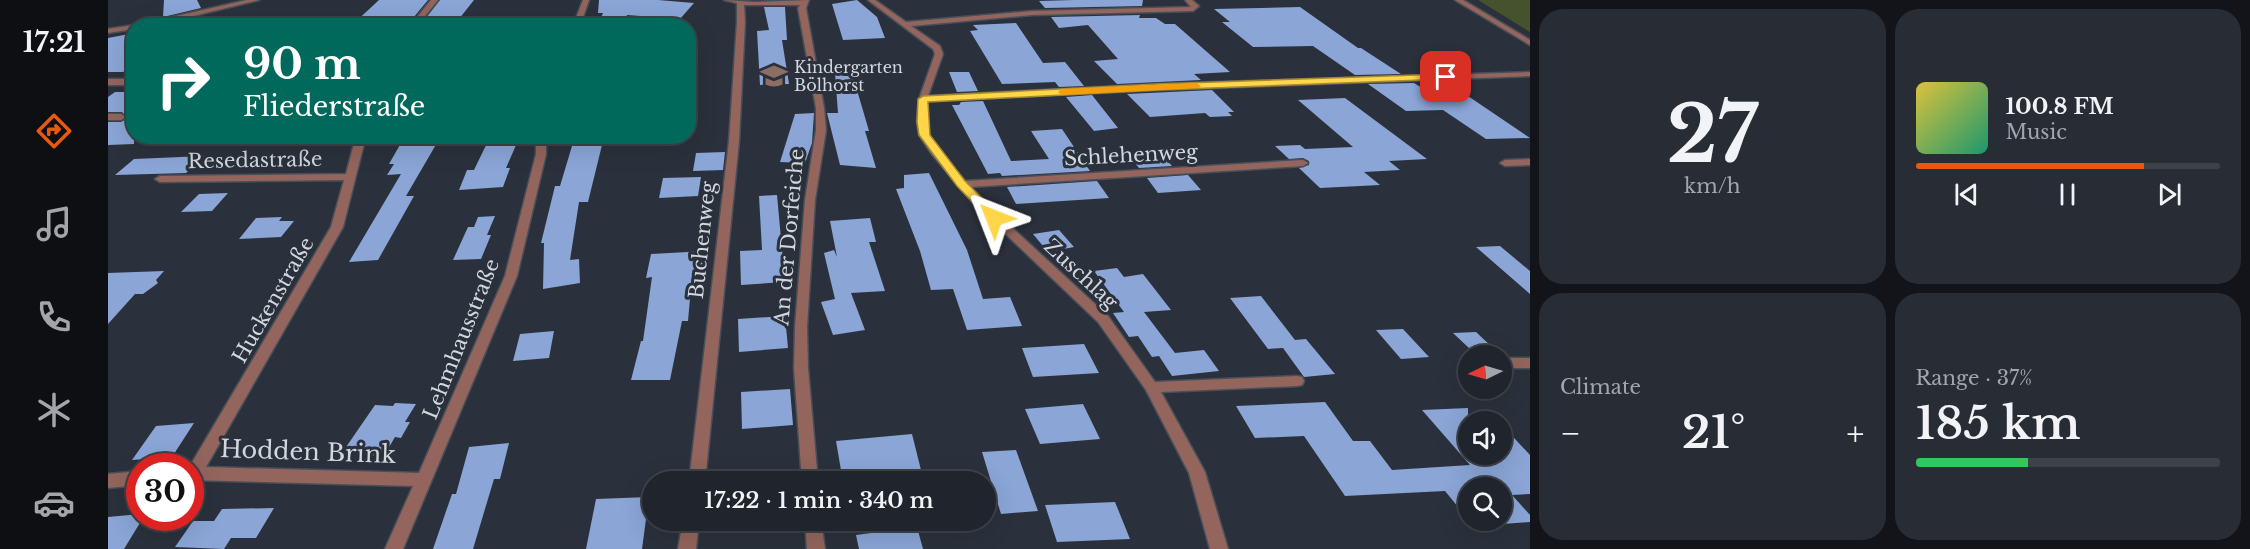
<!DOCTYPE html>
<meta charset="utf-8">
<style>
:root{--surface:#20252d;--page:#282d35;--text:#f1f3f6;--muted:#a2a5aa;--line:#3d4249;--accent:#ea580c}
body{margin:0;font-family:"Libre Baskerville",serif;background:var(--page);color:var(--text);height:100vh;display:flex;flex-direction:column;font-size:22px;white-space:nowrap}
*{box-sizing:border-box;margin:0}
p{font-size:20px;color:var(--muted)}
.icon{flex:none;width:33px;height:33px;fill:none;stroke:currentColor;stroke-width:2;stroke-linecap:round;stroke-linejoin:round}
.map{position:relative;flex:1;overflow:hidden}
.panel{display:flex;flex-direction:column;gap:9px;padding:9px;background:#121419;width:720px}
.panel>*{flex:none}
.banner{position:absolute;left:18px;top:18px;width:570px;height:126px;border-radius:24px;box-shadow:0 6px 24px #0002,0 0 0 2px var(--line);background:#00695c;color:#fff;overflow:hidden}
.needle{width:39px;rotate:265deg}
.fabs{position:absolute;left:1350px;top:345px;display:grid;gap:12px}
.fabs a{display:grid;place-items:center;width:54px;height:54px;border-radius:50%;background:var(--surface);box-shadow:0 6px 24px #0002,0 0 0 2px var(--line);font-size:30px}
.speed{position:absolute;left:18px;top:453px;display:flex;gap:12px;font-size:30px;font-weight:700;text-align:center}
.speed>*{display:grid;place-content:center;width:78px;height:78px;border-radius:50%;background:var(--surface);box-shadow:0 6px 24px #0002,0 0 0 2px var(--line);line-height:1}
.speed .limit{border:9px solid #d22;background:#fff;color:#111}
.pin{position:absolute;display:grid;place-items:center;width:51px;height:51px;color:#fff;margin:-26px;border-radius:12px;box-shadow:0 3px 9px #0006}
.me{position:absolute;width:66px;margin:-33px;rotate:315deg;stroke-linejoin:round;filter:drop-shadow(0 0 4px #0008)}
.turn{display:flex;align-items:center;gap:21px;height:126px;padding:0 18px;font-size:27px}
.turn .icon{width:78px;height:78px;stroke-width:2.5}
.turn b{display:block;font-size:42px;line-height:51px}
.big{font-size:45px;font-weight:600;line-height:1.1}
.panel .card{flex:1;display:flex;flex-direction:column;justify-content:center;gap:9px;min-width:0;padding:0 21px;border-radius:24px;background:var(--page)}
.panel .dial{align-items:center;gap:0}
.dial b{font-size:78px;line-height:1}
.song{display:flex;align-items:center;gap:18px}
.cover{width:72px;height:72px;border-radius:9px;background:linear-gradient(135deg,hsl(50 70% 55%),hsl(160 70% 35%))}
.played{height:6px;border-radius:3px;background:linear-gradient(90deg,var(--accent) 75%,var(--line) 75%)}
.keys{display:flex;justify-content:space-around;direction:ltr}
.heat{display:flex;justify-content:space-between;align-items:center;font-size:33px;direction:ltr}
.charge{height:9px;border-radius:4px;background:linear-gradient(90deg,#34c759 37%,var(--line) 0)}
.panel .tiles{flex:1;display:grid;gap:9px;grid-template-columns:repeat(2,1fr)}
.trip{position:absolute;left:534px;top:471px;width:354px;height:60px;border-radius:30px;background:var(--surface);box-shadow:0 6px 24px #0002,0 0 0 2px var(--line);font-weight:600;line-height:60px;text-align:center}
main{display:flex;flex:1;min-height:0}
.menu{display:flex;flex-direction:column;width:108px;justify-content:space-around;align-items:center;background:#0d0f12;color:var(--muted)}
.menu .icon{width:42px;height:42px}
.menu .on{color:var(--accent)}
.menu b{font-size:27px;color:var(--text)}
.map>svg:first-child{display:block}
.green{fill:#46522e}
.building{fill:#8aa5d6}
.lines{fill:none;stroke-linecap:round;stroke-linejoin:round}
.street-casing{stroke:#494f59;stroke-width:3}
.street{fill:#93655c;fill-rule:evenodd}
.route{fill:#ffd54a;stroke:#a68a30;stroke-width:1.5}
.slow{fill:#f59e0b}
.labels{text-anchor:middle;stroke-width:6;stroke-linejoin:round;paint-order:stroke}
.far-poi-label{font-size:16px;fill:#d2d6dd;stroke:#2b313c;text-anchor:start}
.street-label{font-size:20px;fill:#d2d6dd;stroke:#2b313c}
.near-street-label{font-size:24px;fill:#d2d6dd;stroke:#2b313c}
</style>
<main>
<nav class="menu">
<b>17:21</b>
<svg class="icon on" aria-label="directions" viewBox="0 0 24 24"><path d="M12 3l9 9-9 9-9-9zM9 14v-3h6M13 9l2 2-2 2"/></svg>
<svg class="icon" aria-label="music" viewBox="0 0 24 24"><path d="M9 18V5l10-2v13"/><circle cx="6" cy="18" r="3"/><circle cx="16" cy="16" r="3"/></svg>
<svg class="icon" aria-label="phone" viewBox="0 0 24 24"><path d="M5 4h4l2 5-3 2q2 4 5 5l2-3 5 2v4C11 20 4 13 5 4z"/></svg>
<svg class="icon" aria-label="climate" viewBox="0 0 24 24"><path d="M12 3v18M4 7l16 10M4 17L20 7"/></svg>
<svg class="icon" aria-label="car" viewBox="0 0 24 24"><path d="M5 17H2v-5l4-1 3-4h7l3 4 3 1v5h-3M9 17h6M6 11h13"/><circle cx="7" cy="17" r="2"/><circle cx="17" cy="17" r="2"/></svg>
</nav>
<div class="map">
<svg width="1422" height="549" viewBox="0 0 1422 549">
<rect width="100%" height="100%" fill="#2b313c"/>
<path class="green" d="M1370,0H1422V32Z"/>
<path class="building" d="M56,0H89L93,8L55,17Z
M271,0H320L301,23L244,25Z
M332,0H366L351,19H342L340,22L314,23Z
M491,0H550L586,3L572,19L519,15L518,19L492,20L495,13H490Z
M749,0L769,17L777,38L735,40L724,4Z
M966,0H1035L1034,6L937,8L931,1Z
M656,7H677L679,40H674L681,84L652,85L649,31L661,30Z
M1192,7L1250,48H1253L1293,74L1247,75L1205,46L1145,47L1114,22H1122L1106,9Z
M1032,15L1031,18H1048L1057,24H1067L1122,72L1086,74L1093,80L1009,84L986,61L1010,59L980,25L951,28L943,17Z
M908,23L935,63L957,62L976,86L951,87L947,82L894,84L862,31L870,30L865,25Z
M21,34L26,49V65L15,72H0V38Z
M841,72H861L870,91L849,92Z
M727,73H744L761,131H757L768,168L732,165L719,113H730Z
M1306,83L1324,94L1354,92L1422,138L1378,139L1335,110L1298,111L1260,84Z
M1104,90L1126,112H1120L1124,116L1102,117L1097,113L1042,117L1019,94Z
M7,92H26V144L0,145V122H13L20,118L14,112H0V97Z
M984,95L1010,128L986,131L958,97Z
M1237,98L1319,159L1281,161L1292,170L1256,172L1272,185L1212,188L1191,168L1201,165V161L1195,158L1181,159L1167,146L1192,145L1197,149L1245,147L1190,100Z
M875,101L903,161L941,159L923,131L954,129L982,171L894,176L892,173L880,174L844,105H851L853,102Z
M706,113L704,143L697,163L672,162L687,114Z
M297,136H333L298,196H306L270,260L241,262L293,174L279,175L286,164H281Z
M412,136L398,168H402L395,187L351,190L359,170H366L382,137Z
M494,145L480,202H471L462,260L471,259L472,283L435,289L436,243H433L447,186H452L464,146Z
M1050,150L1064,166L1031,168L1018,152Z
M617,152L615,170L585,171L588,153Z
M96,156L78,173L7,175L26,159Z
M821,173L859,250L875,299L902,297L914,326L859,330L845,289L823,290L812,251L788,189L796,188V175Z
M1080,175L1093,190L1050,193L1039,178Z
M593,177L590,196L551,198L555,178Z
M989,181L1001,198L908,204L899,187Z
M120,193L104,211L73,212L91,194Z
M669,195L677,282L633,285L632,251L654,250L651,196Z
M387,216L379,235H383L373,259L345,260L360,227H366L370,217Z
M174,217L171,221H186L173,237L131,239L148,218Z
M762,218L768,242H761L777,291L743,293L757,330L725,335L713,302L727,299L716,253L726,250L729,257L722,221Z
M951,230L966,247L940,252L925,234Z
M1392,246L1422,271V294L1368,247Z
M598,251L595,275L584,276L580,321H574L562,380H523L533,341H535L544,277L538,278L543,254Z
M1009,268L1016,277L1035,274L1063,310L1036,312L1067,353L1096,350L1111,371L1064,376L1051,356L1044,357L1030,336L1021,337L1005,313L1016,312L986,271Z
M56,271L48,280L50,283L35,294H27L0,324V273Z
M1153,296L1187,340L1198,339L1227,374L1196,377L1175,348L1160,349L1122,298Z
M677,316L680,348L631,352L630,319Z
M1295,329L1321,357L1293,359L1268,330Z
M446,331L441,358L405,361L412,334Z
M1368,332L1385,348L1362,349L1345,333Z
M976,344L991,373L925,377L914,348Z
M682,389L685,425L634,429L633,392Z
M1217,402L1245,441H1262L1284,470L1362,465L1314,410L1360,408V454H1394V425L1422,455V494L1404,495L1422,515V522L1394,524V488H1360V519L1337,491L1237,496L1196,436L1147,438L1128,406Z
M287,403L308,404L297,422H302L293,438L287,437L276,456L253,455L236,450L267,405L285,406Z
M975,404L992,439L932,444L917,409Z
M86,423L64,457L24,460L48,426Z
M804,434L816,482H735L728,441Z
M401,443L392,479H386L365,549H325L344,494H348L361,447Z
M908,450L930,511L893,514L874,452Z
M541,497L534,549H478L488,499Z
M1007,502L1022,539L949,542L937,505Z
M166,508L148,538H123L116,549L67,547L85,521H106L114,509Z
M32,514V518H35L16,549H0V517Z
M809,527L815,549H751L748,535Z"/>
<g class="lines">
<defs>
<path id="street" d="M139,0H151L44,26H26V29L0,33V29L26,25H29Z
M323,0H330L309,26H302Z
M475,0H481L472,26H465Z
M616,0L646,2L701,0L698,8L716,108L718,130L707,200L699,327L700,368L710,482H694L686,368L687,327L697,200L708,130V108L690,8L692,5H636L637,22L631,141L597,482H581L621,141L629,22V3Z
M760,0H767L798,22L924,11L1083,7L1077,0H1084L1091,6L1085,11L924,15L803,26L832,46L835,54L820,96L1050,84L1422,72V76L1050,90L819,101C819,112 817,125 821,135C827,152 845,167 857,181L1195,160L1200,163L1195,166L862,187L873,199L1000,316L1047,382L1189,376L1194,377L1196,381L1194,385L1189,386L1053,392L1097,472L1120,549H1102L1081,473L1038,390L990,322L865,203L823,153L811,135L809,121L811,99L827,54L825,49Z
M1347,0H1355L1422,40V45Z
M0,79H26V85H0Z
M0,114H13L18,117L13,120H0Z
M248,136H258L235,227L98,467L311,473L397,276L428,154V136H438V154L409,276L295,549H277L305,486L82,480V466L223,227L236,180L52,182L47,179L52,176L238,174Z
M1422,159V165L1397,166L1392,163L1397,160Z
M1394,358H1422V368H1394Z
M32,471V485L0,488V474Z
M575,520H591L588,549H570Z
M697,520H713L717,549H699Z"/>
</defs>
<use href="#street" class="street-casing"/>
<use href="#street" class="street"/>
</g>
<path class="route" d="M1338,74L1341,75V79L1050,90L820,102L822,135L857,181L891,215L893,218L891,220H882L849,186L811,135L809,122L810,99L815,96L1050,84Z"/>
<path class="slow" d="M1088,83L1093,86L1091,88L954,95L950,92L954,89Z"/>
<defs>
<symbol id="school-bare" viewBox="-9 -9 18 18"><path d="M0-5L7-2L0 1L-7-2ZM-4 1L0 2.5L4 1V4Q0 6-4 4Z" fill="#8d6e63" stroke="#2b313c" stroke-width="2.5" paint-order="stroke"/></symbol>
</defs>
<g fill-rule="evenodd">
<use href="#school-bare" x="647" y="57" width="38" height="38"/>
</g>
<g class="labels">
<g class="far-poi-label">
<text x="686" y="73">Kindergarten<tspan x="686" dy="18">Bölhorst</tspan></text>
</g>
<g class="street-label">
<text transform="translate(1023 155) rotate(-3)" y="7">Schlehenweg</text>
<text transform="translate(147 160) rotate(-1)" y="7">Resedastraße</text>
<text transform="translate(681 237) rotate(-85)" y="7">An der Dorfeiche</text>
<text transform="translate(594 240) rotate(-84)" y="7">Buchenweg</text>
<text transform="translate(973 274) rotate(43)" y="7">Zuschlag</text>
<text transform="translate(165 300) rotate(-60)" y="7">Huckenstraße</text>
<text transform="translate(353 339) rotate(-68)" y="7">Lehmhausstraße</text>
</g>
<g class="near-street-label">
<text transform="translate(200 452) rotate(2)" y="8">Hodden Brink</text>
</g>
</g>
</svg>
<div class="fabs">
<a><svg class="needle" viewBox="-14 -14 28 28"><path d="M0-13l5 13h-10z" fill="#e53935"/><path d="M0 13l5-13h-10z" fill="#a2a5aa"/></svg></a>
<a><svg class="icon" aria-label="sound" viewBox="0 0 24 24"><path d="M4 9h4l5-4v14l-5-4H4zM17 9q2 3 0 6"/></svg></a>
<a><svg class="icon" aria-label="search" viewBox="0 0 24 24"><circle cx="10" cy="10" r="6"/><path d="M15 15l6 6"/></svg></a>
</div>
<div class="speed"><div class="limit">30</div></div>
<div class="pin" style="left:1338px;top:77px;background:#d93025"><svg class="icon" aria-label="arrive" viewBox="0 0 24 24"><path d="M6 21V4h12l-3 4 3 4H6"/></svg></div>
<svg class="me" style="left:886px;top:218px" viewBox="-20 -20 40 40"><path d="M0-17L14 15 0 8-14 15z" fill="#ffd54a" stroke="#fff" stroke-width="4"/></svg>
<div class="trip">17:22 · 1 min · 340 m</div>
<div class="banner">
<div class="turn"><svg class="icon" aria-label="right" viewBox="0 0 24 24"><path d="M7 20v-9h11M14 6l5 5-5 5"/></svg><div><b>90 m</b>Fliederstraße</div></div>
</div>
</div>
<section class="panel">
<div class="tiles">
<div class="card dial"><b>27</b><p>km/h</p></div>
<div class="card">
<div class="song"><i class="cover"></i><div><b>100.8 FM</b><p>Music</p></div></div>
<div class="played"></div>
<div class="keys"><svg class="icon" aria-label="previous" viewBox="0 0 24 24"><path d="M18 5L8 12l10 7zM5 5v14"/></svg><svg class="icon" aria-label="pause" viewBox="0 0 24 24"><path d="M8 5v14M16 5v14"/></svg><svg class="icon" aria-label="next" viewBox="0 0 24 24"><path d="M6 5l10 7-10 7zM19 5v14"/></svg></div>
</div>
<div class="card"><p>Climate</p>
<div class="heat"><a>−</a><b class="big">21°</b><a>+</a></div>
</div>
<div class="card"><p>Range · 37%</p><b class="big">185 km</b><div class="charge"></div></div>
</div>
</section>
</main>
